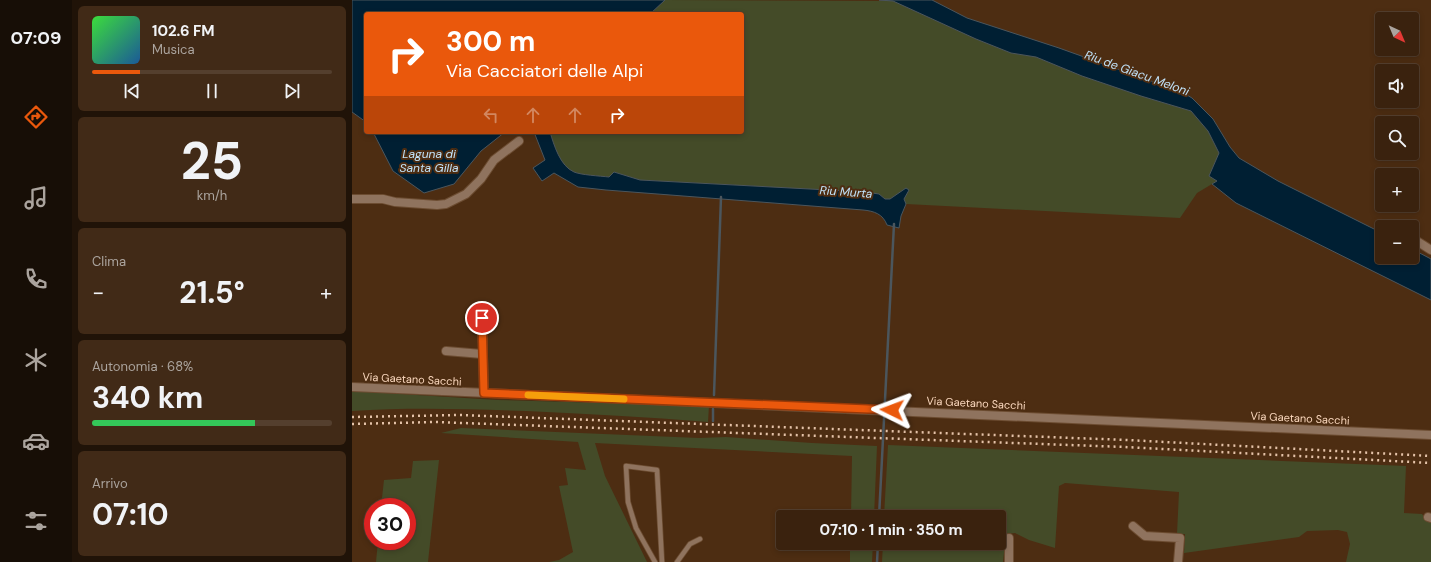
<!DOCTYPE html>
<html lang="it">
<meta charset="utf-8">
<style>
:root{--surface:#3a220e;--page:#412a17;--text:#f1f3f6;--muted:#aba49e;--line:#543f2e;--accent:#ea580c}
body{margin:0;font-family:"DM Sans",sans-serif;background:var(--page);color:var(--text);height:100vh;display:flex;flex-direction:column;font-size:15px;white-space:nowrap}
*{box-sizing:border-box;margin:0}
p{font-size:13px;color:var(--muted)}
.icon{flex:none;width:22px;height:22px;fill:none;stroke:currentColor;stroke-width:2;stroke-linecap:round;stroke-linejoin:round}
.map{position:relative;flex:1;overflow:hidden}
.side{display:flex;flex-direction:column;gap:6px;padding:6px;background:#201308;width:280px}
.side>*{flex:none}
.banner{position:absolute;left:12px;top:12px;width:380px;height:122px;border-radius:4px;box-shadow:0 2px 6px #0003,0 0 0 1px var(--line);background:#ea580c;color:#fff;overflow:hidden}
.needle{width:26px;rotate:136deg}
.tools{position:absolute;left:1023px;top:12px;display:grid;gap:8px}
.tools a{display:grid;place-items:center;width:44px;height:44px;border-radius:4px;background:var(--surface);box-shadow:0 2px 6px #0003,0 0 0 1px var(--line);font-size:20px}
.speed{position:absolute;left:12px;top:498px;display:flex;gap:8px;font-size:20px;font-weight:700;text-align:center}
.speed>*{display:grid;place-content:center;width:52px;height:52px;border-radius:50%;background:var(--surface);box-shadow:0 2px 6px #0003,0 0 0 1px var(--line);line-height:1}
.speed .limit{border:6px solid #d22;background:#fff;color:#111}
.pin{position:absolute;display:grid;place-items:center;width:34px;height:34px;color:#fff;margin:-17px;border:2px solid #fff;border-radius:50%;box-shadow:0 1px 4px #0007}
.me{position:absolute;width:44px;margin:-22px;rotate:273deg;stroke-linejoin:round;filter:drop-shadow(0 0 3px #0008)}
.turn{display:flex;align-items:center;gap:14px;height:84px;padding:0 16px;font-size:18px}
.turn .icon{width:52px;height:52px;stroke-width:2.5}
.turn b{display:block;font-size:28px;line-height:34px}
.lanes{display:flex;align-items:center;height:38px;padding:0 16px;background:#0003;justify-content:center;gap:20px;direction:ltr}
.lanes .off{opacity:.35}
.big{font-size:30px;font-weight:700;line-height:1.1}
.side .card{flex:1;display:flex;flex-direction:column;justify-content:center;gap:6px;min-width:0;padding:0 14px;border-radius:6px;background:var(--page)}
.side .dial{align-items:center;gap:0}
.dial b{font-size:52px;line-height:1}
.song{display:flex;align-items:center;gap:12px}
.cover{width:48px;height:48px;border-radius:6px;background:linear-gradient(135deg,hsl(120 70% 55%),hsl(210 70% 35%))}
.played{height:4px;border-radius:2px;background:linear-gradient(90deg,var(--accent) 20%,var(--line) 20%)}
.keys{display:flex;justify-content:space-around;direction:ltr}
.heat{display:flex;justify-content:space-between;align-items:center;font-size:22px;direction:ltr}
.charge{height:6px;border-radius:3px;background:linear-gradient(90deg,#34c759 68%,var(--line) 0)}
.trip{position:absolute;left:424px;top:510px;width:230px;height:40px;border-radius:4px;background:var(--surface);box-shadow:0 2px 6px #0003,0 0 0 1px var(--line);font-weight:700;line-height:40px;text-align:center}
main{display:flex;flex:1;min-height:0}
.tab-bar{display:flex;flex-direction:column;width:72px;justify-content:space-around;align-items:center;background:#170e06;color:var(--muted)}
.tab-bar .icon{width:28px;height:28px}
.tab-bar .active{color:var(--accent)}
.tab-bar b{font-size:18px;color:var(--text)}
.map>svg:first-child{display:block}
.green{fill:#444b28}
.water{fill:#001f33;stroke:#4b565d}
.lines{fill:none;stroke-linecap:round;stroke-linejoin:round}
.stream{stroke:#4b565d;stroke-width:2.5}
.lane-casing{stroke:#6c4c31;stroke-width:6}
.street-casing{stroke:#6c4c31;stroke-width:10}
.lane{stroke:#8f735e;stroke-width:4.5}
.street{stroke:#8f735e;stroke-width:8}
.rail{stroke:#e5c3a9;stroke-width:2.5;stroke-dasharray:2 4;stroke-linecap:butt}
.route-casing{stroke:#983908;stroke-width:10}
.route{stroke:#ea580c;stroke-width:7}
.slow{stroke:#f59e0b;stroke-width:7}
.labels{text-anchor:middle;stroke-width:4;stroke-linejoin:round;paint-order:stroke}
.street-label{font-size:11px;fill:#fbd8be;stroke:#4d2d12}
.water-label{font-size:12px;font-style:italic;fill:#c0e2f9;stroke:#4d2d12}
</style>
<main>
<nav class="tab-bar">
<b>07:09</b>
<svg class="icon active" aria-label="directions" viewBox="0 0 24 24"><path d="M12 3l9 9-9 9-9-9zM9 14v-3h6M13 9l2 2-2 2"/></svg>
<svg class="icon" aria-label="music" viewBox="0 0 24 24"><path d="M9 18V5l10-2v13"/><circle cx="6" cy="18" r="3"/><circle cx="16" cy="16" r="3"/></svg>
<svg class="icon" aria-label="phone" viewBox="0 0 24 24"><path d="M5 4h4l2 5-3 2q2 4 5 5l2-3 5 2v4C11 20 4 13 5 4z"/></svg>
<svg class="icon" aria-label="climate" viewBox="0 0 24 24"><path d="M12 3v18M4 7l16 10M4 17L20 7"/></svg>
<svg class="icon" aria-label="car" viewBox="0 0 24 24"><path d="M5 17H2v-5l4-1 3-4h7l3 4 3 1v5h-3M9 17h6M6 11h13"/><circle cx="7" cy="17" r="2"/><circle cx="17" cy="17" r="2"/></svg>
<svg class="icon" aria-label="filters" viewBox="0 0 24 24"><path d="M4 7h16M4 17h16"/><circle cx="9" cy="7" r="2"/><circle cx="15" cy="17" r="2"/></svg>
</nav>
<section class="side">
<div class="card">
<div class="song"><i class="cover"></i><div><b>102.6 FM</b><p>Musica</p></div></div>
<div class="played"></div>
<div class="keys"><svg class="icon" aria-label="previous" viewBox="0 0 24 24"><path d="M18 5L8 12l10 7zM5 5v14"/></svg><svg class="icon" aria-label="pause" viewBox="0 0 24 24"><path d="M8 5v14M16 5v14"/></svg><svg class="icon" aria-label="next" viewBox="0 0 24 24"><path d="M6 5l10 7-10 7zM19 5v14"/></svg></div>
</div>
<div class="card dial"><b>25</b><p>km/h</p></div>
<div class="card"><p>Clima</p>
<div class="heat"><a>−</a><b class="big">21.5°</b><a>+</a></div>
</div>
<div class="card"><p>Autonomia · 68%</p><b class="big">340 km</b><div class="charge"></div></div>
<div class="card"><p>Arrivo</p><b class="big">07:10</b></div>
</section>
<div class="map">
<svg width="1079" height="562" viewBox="0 0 1079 562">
<rect width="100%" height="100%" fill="#4d2d12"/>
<path class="green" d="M313,0L541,1L624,39L659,53L684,57L730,76L789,96L839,111L856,131L867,153L857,176L865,181L845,193L828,218L554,204L552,199L554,189L538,199H533L527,194L514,192L288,180L262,172L257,177C248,176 229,175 222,172C208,166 202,145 198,132H390V14H298Z
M0,391L145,400L357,406L356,422C295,417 235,414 174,411C116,409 58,407 0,411Z
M109,428L347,438L374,437L460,443L525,446L522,517H499L500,456L243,443L253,476L295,562H197L207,560L221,552L207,486L216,485L213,468L234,470L226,442L89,433Z
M536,445L1054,466L1052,513L1070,514L1075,521L1079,523V562H994L998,544L995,532L986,530L955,531L947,537L832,553L833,534H825L827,492L713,483L707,486L703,548L677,540L663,533L654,534L651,562H530L531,543H647V517H532Z
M87,460L76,562H24L26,541H55V507H29L32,480L59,478L61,461Z
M498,543H521L520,562H498Z"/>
<path class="water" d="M0,0H313L298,14H14V122L0,112Z
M527,0H580L615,18L707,48L830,92L840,98L861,119L878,147L887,158L926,181L1030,233V257H1060V249L1079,259V300L884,203L860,184L865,181L857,176L867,153L856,131L839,111L789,96L730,76L684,57L659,53L624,39L541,1Z
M21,132H153L129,151L102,184L72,193L41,171Z
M182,132H198C202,145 208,166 222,172C229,175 248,176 257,177L262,172L288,180L514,192L527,194L533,199H538L554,188L557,190L552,199L554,204L549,216L547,228L535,225C531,214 522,211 511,210L254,190L226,187L202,173L190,181L181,168L193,160Z"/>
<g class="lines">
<path class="stream" d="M362,395L369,197
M361,421V409
M527,517L542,224
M525,562L526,543"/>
<defs>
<path id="lane" d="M303,562L284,528L276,502L274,466L305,470L310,562
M325,562L338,544L348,539"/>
<path id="street" d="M0,199H31L43,202L85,205L94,204L114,194L129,179L142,160L167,141
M1060,238L1079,250
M130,318L132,393
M94,351L130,354
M0,387L1079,435
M1076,517L1079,518
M781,526L793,536L828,538L826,562
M657,562V538"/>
</defs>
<use href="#lane" class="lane-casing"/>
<use href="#street" class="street-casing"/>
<use href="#lane" class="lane"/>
<use href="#street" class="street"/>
<path class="rail" d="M0,417L108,415L775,440L1079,456
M0,424L83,422L773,447L1079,463"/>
</g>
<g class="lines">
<defs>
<path id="route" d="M130,318L132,393L540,410"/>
</defs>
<use href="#route" class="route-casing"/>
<use href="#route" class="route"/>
<path class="slow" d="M176,395L272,399"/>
</g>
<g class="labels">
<g class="street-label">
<text transform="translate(60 379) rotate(3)" y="4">Via Gaetano Sacchi</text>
<text transform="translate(624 403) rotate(3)" y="4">Via Gaetano Sacchi</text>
<text transform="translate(948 418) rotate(3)" y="4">Via Gaetano Sacchi</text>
</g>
<g class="water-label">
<text transform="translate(785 73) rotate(20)" y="4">Riu de Giacu Meloni</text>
<text x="77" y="158">Laguna di<tspan x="77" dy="14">Santa Gilla</tspan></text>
<text transform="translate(494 192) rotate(4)" y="4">Riu Murta</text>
</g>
</g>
</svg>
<div class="tools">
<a><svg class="needle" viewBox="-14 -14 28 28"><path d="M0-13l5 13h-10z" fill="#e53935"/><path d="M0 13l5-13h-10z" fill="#aba49e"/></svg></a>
<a><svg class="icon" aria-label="sound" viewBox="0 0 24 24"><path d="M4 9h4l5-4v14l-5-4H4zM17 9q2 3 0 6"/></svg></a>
<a><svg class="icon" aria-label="search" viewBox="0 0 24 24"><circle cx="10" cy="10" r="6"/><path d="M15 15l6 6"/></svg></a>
<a>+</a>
<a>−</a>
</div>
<div class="speed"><div class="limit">30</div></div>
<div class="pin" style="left:130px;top:318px;background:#d93025"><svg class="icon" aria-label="arrive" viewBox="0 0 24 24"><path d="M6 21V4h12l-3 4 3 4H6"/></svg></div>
<svg class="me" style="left:540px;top:410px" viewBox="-20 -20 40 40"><path d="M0-17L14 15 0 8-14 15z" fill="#ea580c" stroke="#fff" stroke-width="4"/></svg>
<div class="trip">07:10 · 1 min · 350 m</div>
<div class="banner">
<div class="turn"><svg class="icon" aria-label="right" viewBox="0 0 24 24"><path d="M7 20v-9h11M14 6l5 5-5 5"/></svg><div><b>300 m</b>Via Cacciatori delle Alpi</div></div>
<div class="lanes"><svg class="icon off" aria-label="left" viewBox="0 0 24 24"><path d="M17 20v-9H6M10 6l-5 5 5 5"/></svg><svg class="icon off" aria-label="ahead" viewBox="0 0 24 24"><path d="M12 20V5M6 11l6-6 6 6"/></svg><svg class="icon off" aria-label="ahead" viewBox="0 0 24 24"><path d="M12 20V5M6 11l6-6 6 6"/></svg><svg class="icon" aria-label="right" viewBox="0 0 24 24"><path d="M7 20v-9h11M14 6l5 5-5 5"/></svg></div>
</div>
</div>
</main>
